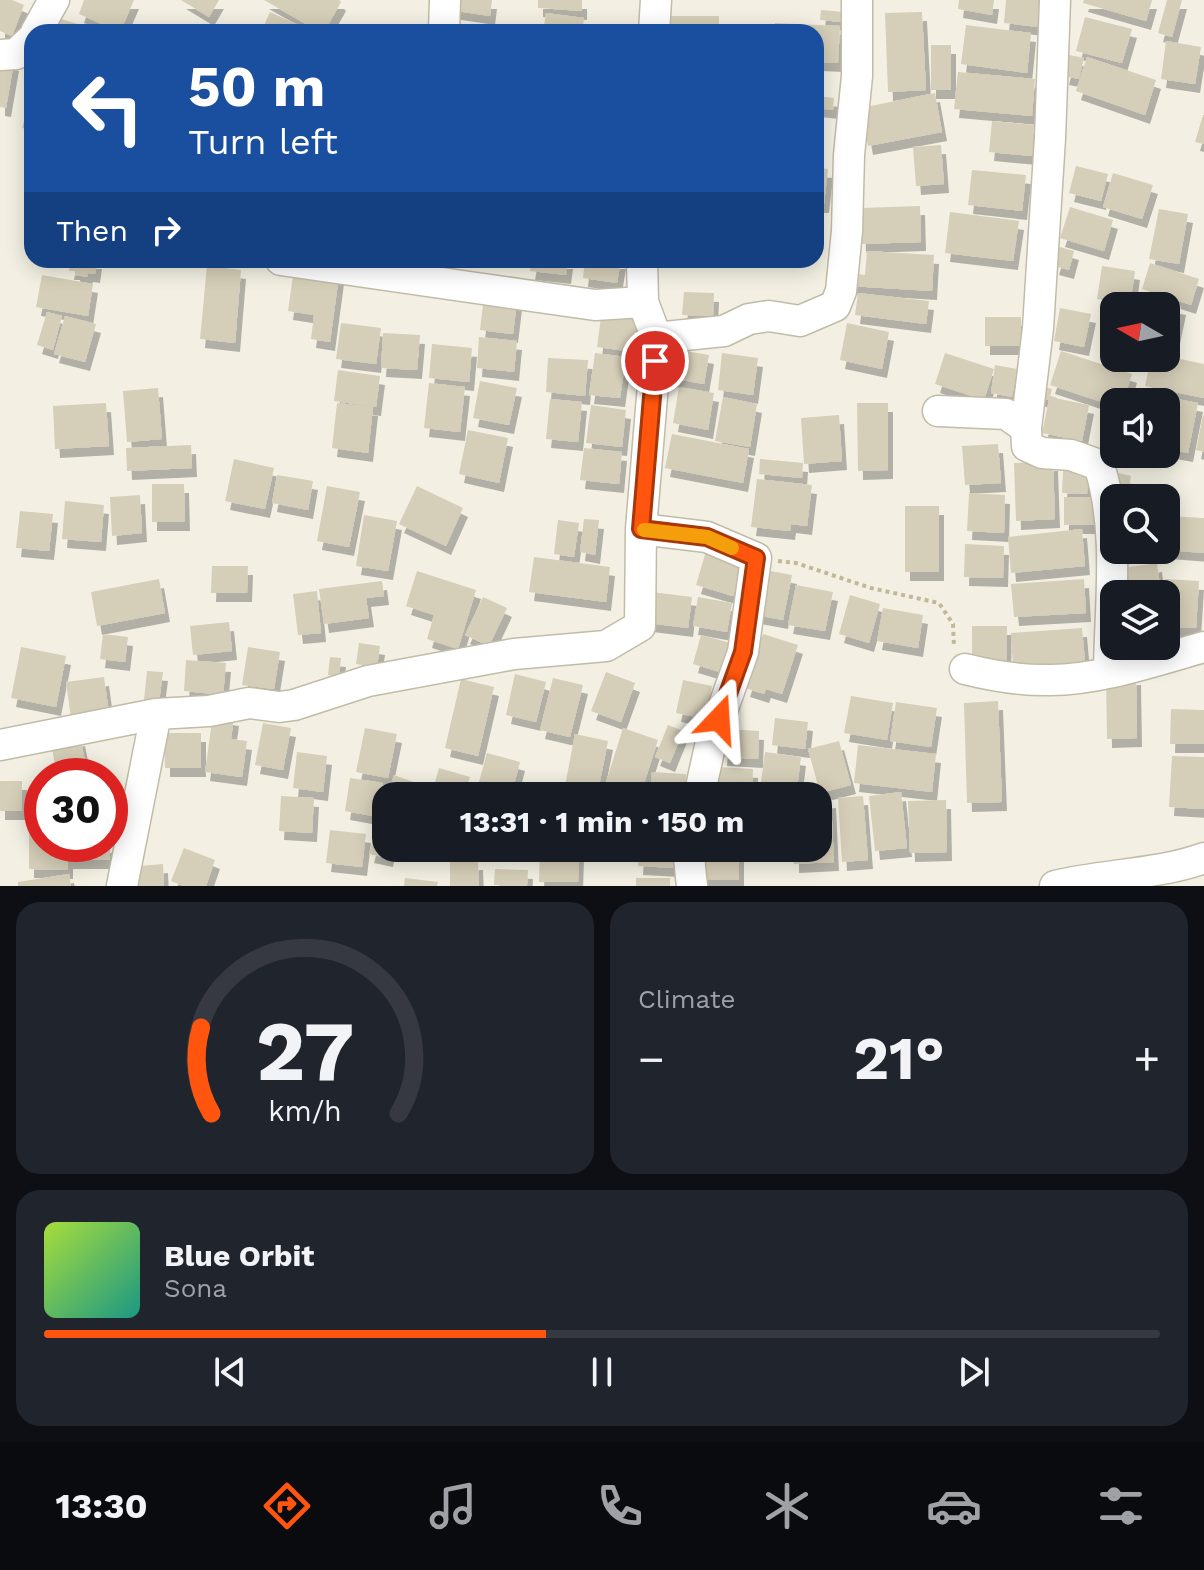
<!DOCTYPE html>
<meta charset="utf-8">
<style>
:root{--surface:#171b24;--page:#20242c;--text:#f1f3f6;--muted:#9ea1a6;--line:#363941;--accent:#ff550e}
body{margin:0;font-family:"Work Sans",sans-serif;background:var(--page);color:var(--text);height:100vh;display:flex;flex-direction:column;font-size:30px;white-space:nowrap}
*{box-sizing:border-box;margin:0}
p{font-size:26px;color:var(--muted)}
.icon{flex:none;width:44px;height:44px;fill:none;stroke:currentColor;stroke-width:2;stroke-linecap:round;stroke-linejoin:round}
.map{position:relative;height:886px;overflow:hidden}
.details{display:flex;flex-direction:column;gap:16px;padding:16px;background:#0d0f14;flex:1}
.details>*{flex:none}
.banner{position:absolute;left:24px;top:24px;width:800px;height:244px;border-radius:24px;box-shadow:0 4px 20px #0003;background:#1a4fa0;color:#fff;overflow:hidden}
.needle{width:52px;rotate:279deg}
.fabs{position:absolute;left:1100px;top:292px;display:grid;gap:16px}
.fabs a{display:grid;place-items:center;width:80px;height:80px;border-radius:16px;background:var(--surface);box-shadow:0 4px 20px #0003;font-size:40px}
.speed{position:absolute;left:24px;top:758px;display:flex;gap:16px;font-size:40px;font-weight:700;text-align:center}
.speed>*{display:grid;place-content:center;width:104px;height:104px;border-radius:50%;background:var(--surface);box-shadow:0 4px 20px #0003;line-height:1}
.speed .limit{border:12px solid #d22;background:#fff;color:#111}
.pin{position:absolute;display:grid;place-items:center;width:68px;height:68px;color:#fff;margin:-34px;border:4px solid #fff;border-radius:50%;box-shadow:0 2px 8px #0007}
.me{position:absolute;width:88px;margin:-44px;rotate:20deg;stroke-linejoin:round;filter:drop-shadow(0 0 6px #0008)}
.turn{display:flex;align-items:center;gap:28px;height:168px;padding:0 32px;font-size:36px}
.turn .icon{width:104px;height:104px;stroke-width:2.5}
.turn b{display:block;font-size:56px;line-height:68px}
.then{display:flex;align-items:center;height:76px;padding:0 32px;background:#0003;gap:16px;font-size:30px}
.big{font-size:60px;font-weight:700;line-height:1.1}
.details .tile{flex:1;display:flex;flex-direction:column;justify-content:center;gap:12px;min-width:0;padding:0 28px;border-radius:24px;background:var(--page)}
.details .dial{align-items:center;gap:0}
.dial svg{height:208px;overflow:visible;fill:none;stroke:var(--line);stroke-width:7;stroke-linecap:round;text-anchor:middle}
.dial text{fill:var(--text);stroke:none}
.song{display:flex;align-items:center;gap:24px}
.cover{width:96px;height:96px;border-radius:12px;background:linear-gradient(135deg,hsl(80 70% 55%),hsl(170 70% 35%))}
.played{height:8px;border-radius:4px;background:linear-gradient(90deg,var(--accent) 45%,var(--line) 45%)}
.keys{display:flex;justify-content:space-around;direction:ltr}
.heat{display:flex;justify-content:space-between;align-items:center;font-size:44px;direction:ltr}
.details .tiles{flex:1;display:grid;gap:16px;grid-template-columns:1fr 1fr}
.tile:last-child{grid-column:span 2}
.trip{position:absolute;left:372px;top:782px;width:460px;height:80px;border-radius:24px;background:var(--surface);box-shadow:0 4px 20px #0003;font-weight:700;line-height:80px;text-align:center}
.menu{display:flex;height:128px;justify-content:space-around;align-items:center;background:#090b0e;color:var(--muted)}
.menu .icon{width:56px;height:56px}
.menu .current{color:var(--accent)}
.menu b{font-size:36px;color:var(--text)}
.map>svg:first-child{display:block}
.building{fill:#d5ceb8;filter:url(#shadow)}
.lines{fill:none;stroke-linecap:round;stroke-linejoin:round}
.minor-casing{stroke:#c1bca8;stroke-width:33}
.path{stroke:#c1b896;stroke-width:4;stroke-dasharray:4 4;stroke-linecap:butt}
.minor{stroke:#fff;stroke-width:30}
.route-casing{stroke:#a63709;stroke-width:20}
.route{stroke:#ff550e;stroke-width:14}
.slow{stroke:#f59e0b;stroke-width:14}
</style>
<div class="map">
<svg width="1204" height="886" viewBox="0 0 1204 886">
<defs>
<filter id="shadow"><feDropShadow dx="5" dy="9" stdDeviation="0" flood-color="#0004"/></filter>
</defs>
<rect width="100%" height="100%" fill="#f3f0e3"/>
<path class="building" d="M0,0H12L24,5L12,36L0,31Z
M84,0H134L120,32L79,14Z
M181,0H219L209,17Z
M264,0H339L341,2L324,32H320Z
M452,0H492L490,16L450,10Z
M538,0H582V11L538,8Z
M959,0H994L992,15L958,9Z
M1006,0H1041L1039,27L1004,23Z
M1084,0H1152L1146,21L1083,3Z
M1167,0H1182L1172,37L1158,33Z
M821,10L844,12L843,22L820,20Z
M270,12L314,32L262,30Z
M922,12L926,90L888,92L885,13Z
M546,13L584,18L582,32H543Z
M668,16H719V32H668Z
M54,17L102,31V32H49Z
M1085,17L1132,29L1122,63L1076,51Z
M775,23L840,26L838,63L816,62V32H775Z
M966,25L1031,33L1027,73L961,64Z
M498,28H533V32H498Z
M1166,41L1201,47L1195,84L1161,79Z
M931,45H951V90H931Z
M1069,55L1084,58L1079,79L1064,76Z
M1087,57L1156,80L1145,115L1076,91Z
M0,59L14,62L6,108L0,107Z
M958,72L1035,79L1032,116L954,109Z
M935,93L942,132L868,146L861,108Z
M816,96L834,98L833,110L816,108Z
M30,101H32V130L22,128Z
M1203,115H1204V144L1195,142Z
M992,121L1034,125L1032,156L989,152Z
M941,145L944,184L916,186L913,147Z
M1076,166L1108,174L1101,201L1069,193Z
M816,168L828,169L824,204H816Z
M972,170L1026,175L1022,211L968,205Z
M1113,173L1153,185L1142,219L1103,207Z
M920,206L921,242L861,244L860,208Z
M1070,207L1113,220L1104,251L1060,238Z
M1159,209L1188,214L1179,264L1149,259Z
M950,212L1019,221L1013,261L945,253Z
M1060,247L1074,251L1069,270L1054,266Z
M867,251L934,255L932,291L849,286V273L865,275Z
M71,260H97L95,274L88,273L87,277L75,275V271H69Z
M435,260H453L452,268L434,267Z
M532,260H568L566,275L530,271Z
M585,260H621L617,283L583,278Z
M295,262L340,268L330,342L311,339L314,315L288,311Z
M1150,263L1199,279L1191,305L1142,289Z
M207,266L241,270L235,343L200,339Z
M1102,266L1135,271L1130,305L1097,299Z
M42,275L93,284L88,316L36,307Z
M684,292L714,293L713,316L682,315Z
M858,293L929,301L926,324L855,315Z
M484,297L517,301L513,334L480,330Z
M1146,300L1181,306L1174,340L1166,339V306H1145Z
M1060,308L1091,314L1084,347L1054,341Z
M602,310L638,315L634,352L597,347Z
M47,312L62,316L53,350L37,345Z
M65,316L96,324L85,362L54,354Z
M985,317H1021V346H985Z
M341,323L381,328L376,364L336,359Z
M847,323L889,332L882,369L840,360Z
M383,333L420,335L417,370L381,368Z
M479,337L517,341L514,372L477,368Z
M432,344L472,348L469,382L429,378Z
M669,348L709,355L704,384L664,377Z
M1061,351L1132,374L1123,402H1114V406L1050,385Z
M595,353L626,357L620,398L589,395Z
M722,353L758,358L753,395L718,390Z
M945,353L994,369L984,400L935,384Z
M1166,356L1204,364V398L1145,386L1151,358H1166Z
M548,358L588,360L585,396L546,392Z
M995,365L1017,369L1012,397L991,393Z
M338,370L380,376L376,407L334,401Z
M480,381L517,388L509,425L473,418Z
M429,383L465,387L460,432L424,428Z
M1037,385L1052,389L1050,397L1089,405L1082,441L1042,433L1049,400L1033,396Z
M679,387L714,393L708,430L673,423Z
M158,388L162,439L127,442L123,391Z
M1136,388L1166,393L1164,402H1134Z
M723,397L757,404L750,447L715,441Z
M1167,397L1198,403L1188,453L1166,449Z
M550,399L582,402L578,442L546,439Z
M106,403L109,446L55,449L53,406Z
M337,403L373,407L368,453L332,448Z
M857,403H888V470L858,471Z
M591,405L626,410L622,447L586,443Z
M839,415L842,461L804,464L801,418Z
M1203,415L1204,416V452L1196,450Z
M468,430L508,438L499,483L459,474Z
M672,434L749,449L743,483L665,468Z
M998,444L1001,483L965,485L962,446Z
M191,445L192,468L127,471L126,448Z
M584,448L622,452L619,484L580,480Z
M234,459L274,468L265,509L225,501Z
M760,459L803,463L802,478L759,474Z
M1053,462L1055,519L1016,521L1014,463Z
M1063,471H1088L1087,494L1062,493Z
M1119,473L1131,476L1129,488L1117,485Z
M277,475L313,481L308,510L272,503Z
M757,479L812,485L807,526L791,524L790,531L751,527Z
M152,484H184L185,522H152Z
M327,486L360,492L349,547L317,541Z
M417,486L463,508L446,546L399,524Z
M969,493L1005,495L1004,533L967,531Z
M140,495L142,533L112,536L110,497Z
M1064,497H1094V525H1064Z
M65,501L104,505L101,542L62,539Z
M905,506H939V572H905Z
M20,511L53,514L49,551L16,548Z
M364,515L397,521L388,571L356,566Z
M1166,516L1204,518V553L1166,550Z
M584,519L599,520L595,555L580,552Z
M558,520L579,523L574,557L554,554Z
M1082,529L1085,566L1011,573L1008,537Z
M965,544L1004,546L1003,578L964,577Z
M706,551L743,562L733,596L696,585Z
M534,557L610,567L606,602L529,592Z
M1157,563L1161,594H1125L1122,568Z
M212,566H248L247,593H211Z
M760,569L792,575L783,620L751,614Z
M417,571L476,590L458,649L427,639L434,615L406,606Z
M159,579L165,613L97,626L91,592Z
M1084,579L1086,613L1014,617L1011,584Z
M1165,579L1199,581L1196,628L1166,627Z
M382,581L384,596L366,598L369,618L324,624L319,589Z
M796,585L833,592L825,631L788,625Z
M317,591L321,633L298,635L293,594Z
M651,592L692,597L688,628L648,623Z
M850,595L880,604L869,643L839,634Z
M483,597L507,608L489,646L465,635Z
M698,597L732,603L727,632L693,626Z
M883,608L923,615L918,648L877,641Z
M229,622L232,651L193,655L190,626Z
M972,626H1007L1006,663L972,662Z
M1082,628L1085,662L1013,667L1011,633Z
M103,634L128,637L125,662L100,659Z
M763,634L798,645L782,694L766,689L764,694L745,688Z
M701,635L738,645L730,675L693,664Z
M359,643L380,646L377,667L356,664Z
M21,647L66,656L56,707L11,698Z
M248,647L280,652L274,689L242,685Z
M330,657L341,658L339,677L328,675Z
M186,660L226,663L223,695L184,691Z
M147,671L163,672L159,702L144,700Z
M606,672L635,683L621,722L591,711Z
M515,674L546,682L536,722L506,715Z
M1136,676L1137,738L1107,739L1106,677Z
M104,677L109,713L71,718L66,682Z
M553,678L583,685L570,737L540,730Z
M461,679L494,687L478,756L445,748Z
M683,680L712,686L706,719L676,713Z
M851,696L893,703L887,740L844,733Z
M998,701L1002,802L967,803L964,703Z
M896,702L937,708L931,747L890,741Z
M1171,709L1204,710V744H1170Z
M213,714L234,717L231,739L247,741L242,777L205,772Z
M775,718L808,722L805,749L772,745Z
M263,723L291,728L283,770L255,765Z
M668,725L683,731L670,763L655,757Z
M365,728L397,734L388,778L356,772Z
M623,728L658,740L640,796H606L602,795Z
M724,729L759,731L758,759L722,757Z
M165,733H201V768H165Z
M575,734L608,741L597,796H563Z
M80,737L87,771L57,776L51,743Z
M839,741L851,785L820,793L808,749Z
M858,745L936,754L932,792L854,783Z
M297,752L327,756L323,792L293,788Z
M765,752L801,757L796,796L760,790Z
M487,753L520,762L511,796H475Z
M1172,756L1204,757V809L1169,807Z
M717,767L753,769L752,796H716Z
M439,768L470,777L464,796H431Z
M652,772L686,774L685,796H650Z
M394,775L422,785L418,796H387Z
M350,778L383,783L378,817L345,811Z
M0,781H22V811H0Z
M901,792L907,848L875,851L869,796Z
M281,796L314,798L312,833L279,831Z
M863,796L868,860L842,862L838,798Z
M386,799V842L372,837Z
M831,799L834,862L794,864V848H818V800Z
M946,800L947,852L910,853L908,801Z
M330,830L366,834L362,867L326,863Z
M29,834H42V844H110V860H68V870L29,869Z
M372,843L390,848L388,858L369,854Z
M184,848L215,860L206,886H184L171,881Z
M540,848H579L578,882H539Z
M639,848H676L675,868L638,866Z
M702,848H739V880L701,879Z
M478,861L479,886H450V862Z
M163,864L164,886H129L128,867Z
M495,869L528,870L527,886L494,885Z
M69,874L71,886H18V882Z
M405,878L438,882L437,886H404Z
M636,878H670V886H636Z"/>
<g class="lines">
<defs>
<path id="minor" d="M1055,0L1050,138L1038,328L1026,428L1027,446L1042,453L1071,455L1099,465C1120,530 1110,603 1109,671
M36,32L54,0
M444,32L445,0
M654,32L656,0
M0,55L16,54L32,39
M281,260L595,305L643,302
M655,338L724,331L749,319L769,316L800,321L835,306L841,291L847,231L849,155L857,76V0
M938,411L1006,414L1026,428
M641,529L707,537L756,558L743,652L711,742L699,796
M965,669C993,676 1022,681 1051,680C1100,680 1157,660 1204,647
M0,745L156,714L209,711L249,703L279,707L294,705L368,681L514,654L606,646L640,626L641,529L655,361V334L643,302L642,260
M688,848L692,886
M122,886L156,714
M1055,886C1104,874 1157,875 1204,858"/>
</defs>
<use href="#minor" class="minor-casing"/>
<path class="path" d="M778,561L796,563L871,588L939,603L953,624L954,647"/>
<use href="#minor" class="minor"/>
</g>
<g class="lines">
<defs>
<path id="route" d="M655,361L641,529L707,537L756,558L743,652L719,719"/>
</defs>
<use href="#route" class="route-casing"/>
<use href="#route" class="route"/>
<path class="slow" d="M644,530L707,537L732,548"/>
</g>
</svg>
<div class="fabs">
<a><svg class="needle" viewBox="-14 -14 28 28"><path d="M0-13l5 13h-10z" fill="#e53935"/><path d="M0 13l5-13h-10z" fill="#9ea1a6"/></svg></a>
<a><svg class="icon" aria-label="sound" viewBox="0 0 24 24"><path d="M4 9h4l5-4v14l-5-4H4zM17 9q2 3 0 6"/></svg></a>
<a><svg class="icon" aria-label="search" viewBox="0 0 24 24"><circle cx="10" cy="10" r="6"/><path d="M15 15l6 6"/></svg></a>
<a><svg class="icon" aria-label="layers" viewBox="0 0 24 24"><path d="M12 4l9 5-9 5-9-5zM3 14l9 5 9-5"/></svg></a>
</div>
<div class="speed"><div class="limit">30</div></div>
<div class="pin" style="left:655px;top:361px;background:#d93025"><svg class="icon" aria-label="arrive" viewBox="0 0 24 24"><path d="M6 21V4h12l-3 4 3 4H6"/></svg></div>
<svg class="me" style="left:719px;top:719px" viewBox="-20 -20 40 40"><path d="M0-17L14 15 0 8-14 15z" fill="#ff550e" stroke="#fff" stroke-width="4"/></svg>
<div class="trip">13:31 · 1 min · 150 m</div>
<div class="banner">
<div class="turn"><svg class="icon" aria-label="left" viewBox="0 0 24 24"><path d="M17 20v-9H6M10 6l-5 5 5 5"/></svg><div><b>50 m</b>Turn left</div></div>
<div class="then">Then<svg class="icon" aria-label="right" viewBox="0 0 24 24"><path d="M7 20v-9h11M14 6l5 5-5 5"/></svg></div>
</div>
</div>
<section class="details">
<div class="tiles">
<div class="tile dial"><svg viewBox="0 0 100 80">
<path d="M14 69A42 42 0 1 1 86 69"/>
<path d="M14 69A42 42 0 0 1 10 36" stroke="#ff550e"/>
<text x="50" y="56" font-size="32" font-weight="700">27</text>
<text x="50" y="72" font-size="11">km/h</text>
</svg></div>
<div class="tile"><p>Climate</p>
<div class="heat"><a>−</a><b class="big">21°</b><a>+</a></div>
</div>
<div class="tile">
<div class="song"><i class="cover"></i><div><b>Blue Orbit</b><p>Sona</p></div></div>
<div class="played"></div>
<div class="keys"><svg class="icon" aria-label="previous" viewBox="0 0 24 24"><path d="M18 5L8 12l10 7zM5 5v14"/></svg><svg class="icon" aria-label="pause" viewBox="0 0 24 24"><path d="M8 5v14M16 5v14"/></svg><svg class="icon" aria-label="next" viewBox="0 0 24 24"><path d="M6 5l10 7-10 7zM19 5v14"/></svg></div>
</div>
</div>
</section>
<nav class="menu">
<b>13:30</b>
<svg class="icon current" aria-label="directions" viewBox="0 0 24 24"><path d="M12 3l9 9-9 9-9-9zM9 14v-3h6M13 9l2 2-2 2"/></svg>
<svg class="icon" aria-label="music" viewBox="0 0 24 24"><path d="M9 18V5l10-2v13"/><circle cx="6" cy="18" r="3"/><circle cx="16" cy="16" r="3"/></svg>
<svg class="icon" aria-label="phone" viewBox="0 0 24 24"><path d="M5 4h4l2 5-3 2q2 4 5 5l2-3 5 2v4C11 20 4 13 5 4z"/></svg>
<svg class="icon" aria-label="climate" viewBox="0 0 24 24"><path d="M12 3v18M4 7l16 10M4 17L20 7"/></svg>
<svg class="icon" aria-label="car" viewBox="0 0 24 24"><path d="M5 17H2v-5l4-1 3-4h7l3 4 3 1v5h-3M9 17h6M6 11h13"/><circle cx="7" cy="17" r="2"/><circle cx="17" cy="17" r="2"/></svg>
<svg class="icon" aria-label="filters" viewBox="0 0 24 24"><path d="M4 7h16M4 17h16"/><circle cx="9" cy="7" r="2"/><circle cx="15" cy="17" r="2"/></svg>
</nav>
